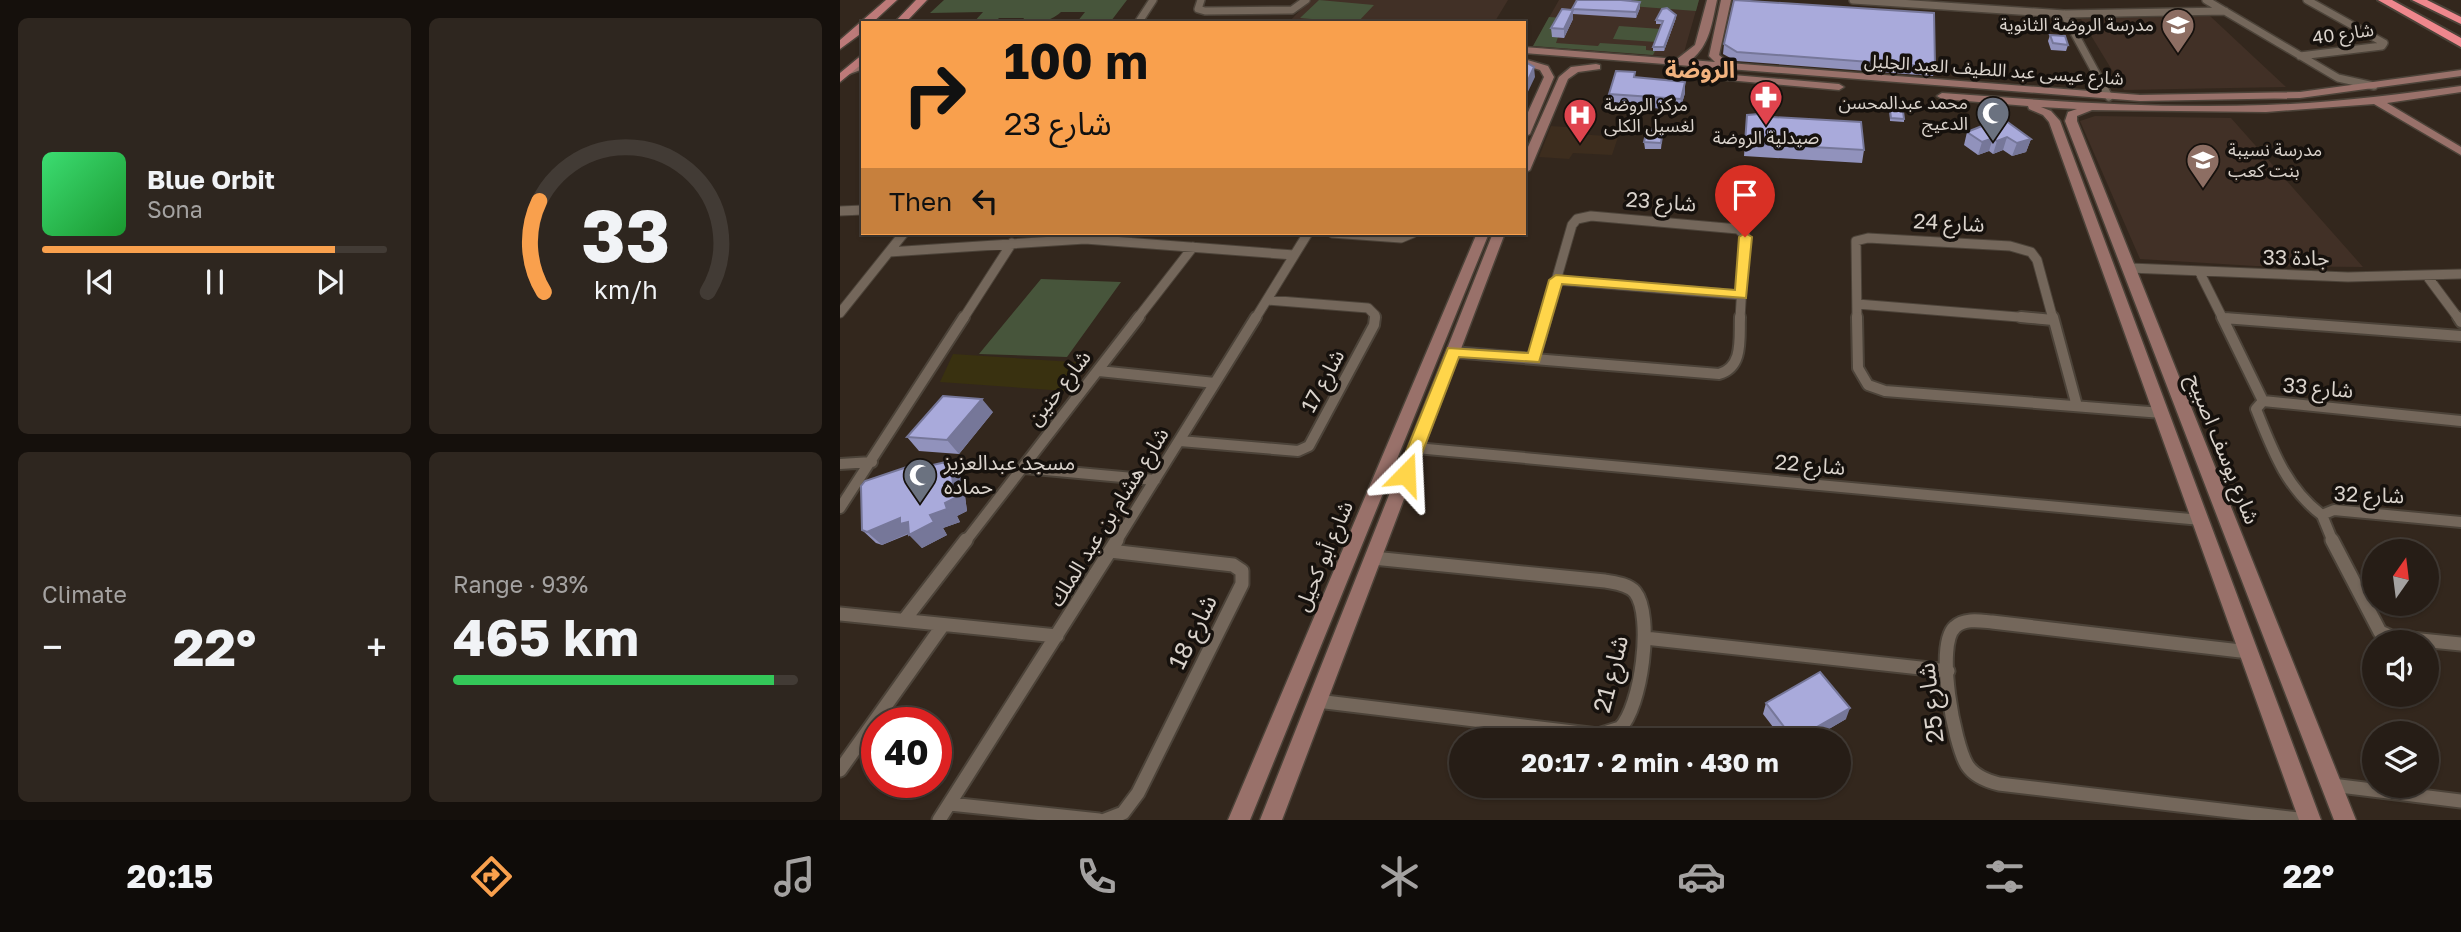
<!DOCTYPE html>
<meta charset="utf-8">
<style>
:root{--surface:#261d16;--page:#2e261f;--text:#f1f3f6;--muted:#a4a2a1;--line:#423b35;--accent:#f9a04d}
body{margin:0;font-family:"Golos Text","Noto Sans Arabic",sans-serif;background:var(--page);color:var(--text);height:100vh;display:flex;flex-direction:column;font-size:26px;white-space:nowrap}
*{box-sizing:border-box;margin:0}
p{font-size:23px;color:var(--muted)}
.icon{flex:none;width:38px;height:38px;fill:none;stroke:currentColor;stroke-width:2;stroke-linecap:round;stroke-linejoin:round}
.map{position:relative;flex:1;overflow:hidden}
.panel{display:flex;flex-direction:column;gap:18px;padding:18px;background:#15100c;width:840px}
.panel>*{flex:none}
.guide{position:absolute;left:21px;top:21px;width:665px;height:214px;border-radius:0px;box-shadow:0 2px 5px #0004,0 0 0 2px var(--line);background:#f9a04d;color:#111;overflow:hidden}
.needle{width:46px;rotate:14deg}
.buttons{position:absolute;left:1522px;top:539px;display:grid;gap:14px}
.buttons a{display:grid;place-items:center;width:77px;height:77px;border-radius:50%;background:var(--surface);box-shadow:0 2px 5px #0004,0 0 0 2px var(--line);font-size:35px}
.speed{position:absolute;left:21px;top:707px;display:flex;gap:14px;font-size:35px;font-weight:700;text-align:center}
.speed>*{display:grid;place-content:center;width:91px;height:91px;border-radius:50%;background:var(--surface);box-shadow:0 2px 5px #0004,0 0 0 2px var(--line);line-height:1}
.speed .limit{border:10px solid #d22;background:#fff;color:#111}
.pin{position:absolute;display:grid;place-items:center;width:60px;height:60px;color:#fff;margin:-72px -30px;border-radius:50% 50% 50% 0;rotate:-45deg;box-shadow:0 0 7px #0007}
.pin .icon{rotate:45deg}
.me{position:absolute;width:77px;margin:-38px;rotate:21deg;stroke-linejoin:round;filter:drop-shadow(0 0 5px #0008)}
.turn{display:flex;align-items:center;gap:24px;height:147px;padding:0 28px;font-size:32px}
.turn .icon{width:91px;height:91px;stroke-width:2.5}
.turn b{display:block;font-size:49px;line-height:60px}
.then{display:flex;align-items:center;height:66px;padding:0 28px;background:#0003;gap:14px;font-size:26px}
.big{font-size:52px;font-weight:700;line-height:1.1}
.panel .card{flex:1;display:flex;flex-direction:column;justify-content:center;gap:10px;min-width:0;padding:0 24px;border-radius:10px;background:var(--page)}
.panel .dial{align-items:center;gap:0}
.dial svg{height:182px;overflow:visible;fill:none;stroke:var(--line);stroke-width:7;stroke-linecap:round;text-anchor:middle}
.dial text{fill:var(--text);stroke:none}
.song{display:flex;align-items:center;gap:21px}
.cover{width:84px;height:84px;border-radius:10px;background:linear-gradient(135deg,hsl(140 70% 55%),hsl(130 70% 35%))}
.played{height:7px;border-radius:4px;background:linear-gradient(90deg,var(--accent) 85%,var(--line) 85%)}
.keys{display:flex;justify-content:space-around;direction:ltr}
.heat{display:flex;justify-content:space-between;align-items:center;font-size:38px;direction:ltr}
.charge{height:10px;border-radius:5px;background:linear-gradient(90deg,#34c759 93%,var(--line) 0)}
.panel .tiles{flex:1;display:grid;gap:18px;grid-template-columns:repeat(2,1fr)}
.trip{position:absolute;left:609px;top:728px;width:402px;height:70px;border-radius:35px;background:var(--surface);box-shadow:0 2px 5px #0004,0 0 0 2px var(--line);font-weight:700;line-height:70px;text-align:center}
.tab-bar{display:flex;height:112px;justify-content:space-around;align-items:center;background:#0f0c09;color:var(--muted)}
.tab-bar .icon{width:49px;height:49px}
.tab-bar .selected{color:var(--accent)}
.tab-bar b{font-size:32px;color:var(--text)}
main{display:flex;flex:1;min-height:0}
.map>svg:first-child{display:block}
.built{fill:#3d2d1e}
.education{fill:#413026}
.green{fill:#47553b}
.sand{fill:#393110}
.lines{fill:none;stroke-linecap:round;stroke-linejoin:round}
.street-far3-casing{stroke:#4c4339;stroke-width:10}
.street-far2-casing{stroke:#4c4339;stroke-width:11}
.street-far1-casing{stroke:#4c4339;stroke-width:14}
.street-casing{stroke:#4c4339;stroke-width:17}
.secondary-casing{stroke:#4c4339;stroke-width:3}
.primary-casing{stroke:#4c4339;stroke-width:3}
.highway-casing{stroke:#4c4339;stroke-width:4}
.street-far3{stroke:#74675b;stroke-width:7}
.street-far2{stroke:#74675b;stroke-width:9}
.street-far1{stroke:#74675b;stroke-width:10}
.street{stroke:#74675b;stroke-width:13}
.secondary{fill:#99716a;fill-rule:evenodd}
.primary{fill:#bd7a79;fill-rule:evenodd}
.highway{fill:#ee878d;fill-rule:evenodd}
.wall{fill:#9192bc}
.shaded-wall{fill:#767799}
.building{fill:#a9aadb;stroke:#767799;stroke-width:2}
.route{fill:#ffd54a;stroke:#a68a30;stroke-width:2}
.labels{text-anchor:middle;stroke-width:7;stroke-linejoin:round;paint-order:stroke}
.far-poi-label{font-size:18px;fill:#dad3cc;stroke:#16110d;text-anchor:end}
.far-street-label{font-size:18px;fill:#dad3cc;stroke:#16110d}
.street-label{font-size:21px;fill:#dad3cc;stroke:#16110d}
.poi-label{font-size:21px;fill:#dad3cc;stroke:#16110d;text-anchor:start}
.far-district-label{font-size:23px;font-weight:bold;fill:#f1b27e;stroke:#16110d}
.near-street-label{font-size:24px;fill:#dad3cc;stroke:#16110d}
</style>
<main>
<section class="panel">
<div class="tiles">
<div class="card">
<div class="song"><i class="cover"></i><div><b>Blue Orbit</b><p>Sona</p></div></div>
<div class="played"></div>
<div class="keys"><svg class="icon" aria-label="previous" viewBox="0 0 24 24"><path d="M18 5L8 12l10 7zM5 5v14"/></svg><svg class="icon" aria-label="pause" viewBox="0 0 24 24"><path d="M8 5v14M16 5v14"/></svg><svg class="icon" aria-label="next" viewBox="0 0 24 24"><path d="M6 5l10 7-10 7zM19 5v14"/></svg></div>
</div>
<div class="card dial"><svg viewBox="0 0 100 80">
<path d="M14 69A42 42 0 1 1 86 69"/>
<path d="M14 69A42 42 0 0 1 12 29" stroke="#f9a04d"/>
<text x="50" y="56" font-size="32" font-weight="700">33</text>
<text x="50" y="72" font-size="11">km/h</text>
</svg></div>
<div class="card"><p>Climate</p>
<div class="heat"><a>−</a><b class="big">22°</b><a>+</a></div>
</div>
<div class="card"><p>Range · 93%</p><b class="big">465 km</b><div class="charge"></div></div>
</div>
</section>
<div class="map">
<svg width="1621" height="820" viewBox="0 0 1621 820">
<rect width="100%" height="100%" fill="#33271d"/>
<path class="built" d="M711,126L741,128L739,134L778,137L772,155L733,153L729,159L699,157Z"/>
<path class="education" d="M470,0H668L654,23H448Z
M719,0H859L843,56L838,57L693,46Z
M1370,16L1446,87L1284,90L1241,19Z
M1255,116L1391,118L1523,267L1415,266L1300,259L1240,121Z"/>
<path class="green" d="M104,0H287L271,21L237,22L245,12H221C209,23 197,22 181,23L184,18H159L154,23H133L143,12L90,13Z
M479,0L534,5L517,23L460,18Z
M793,0H859L856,11L790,6Z
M709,17L723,18L713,36L718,37L716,43L758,46L760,43L806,46V50L815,51L813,55L693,46Z
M779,26L821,29L816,42L773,39Z
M201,279L281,282L227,357L139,354Z"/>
<path class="sand" d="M113,354L247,363L226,391L100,382Z"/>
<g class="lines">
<defs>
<path id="street-far3" d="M361,0L358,9L365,11L452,10L466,0
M1013,0L1224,14L1385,11
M1366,0L1498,78L1534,86
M1224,14L1269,97
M298,23L313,0
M1460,56L1542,46L1544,43L1467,0"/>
<path id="street-far2" d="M0,211L23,210
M492,233L561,238L573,233
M49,252L245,239L454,255
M1290,268L1508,277L1621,274
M1360,273L1383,319
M1587,276L1619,319
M716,280L901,295
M427,300L528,308L535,315V319
M1017,304L1202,319
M0,313L64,233
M1384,318L1399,319
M123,319L172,243
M297,319L353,247
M415,319L468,233
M705,319L732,225L737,219L751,216L898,229L905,235L900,319
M1017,319L1016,241L1028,238L1170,246L1191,252L1197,260L1213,319"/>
<path id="street-far1" d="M1017,317L1018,368L1028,385L1045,391L1322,413
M1181,317L1213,320
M1213,317L1237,406
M1382,317L1423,401L1621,421
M1618,317L1621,322
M1384,318L1621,336
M613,352L694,359
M694,359L879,374C904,367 899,338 900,317
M694,359L706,317
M259,371L375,383
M1423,401L1416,409C1432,449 1446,488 1482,515
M340,441L458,451L469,446L534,325L535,317
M576,448L1361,520
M0,464L32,462
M184,468L315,480
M0,508L124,317
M1482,515L1493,542
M1482,515L1494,510L1621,522
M125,542L299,317
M276,542L416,317"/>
<path id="street" d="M1492,540L1540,632L1551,637L1621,644
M0,614L217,636
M65,619L126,540
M805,638L1108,671
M1409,652L1152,622C1141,621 1124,618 1115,627C1095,644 1114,744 1127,765C1134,776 1147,781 1159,784L1467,820
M477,701L758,735L780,728C801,708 814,616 795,592C788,584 775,583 765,581L533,558
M0,770L103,625
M1492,785L1621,801
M110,804L259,820
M99,820L277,540
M265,820L283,813L298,793L402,584V571L393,565L270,551"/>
<path id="secondary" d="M867,0H877C872,22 870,45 851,60L875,62L869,56L881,0H891L879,55L889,63L1300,95L1460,92L1621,70V76L1460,98L1300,101L684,53V47L837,59L855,45Z
M684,59L708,66L714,77L690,134L684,137V121L704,77L700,70L684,65Z
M23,62V69L7,75L2,72Z
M756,64L760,65V69L738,72L728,79L690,170L684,173V156L719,77L731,67Z
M858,72L999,84L1004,87L999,90L854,77L853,75Z
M1621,86V92L1547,103L1621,147V155L1534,104L1426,112L1252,110L1237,116V121L1516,820H1494L1225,121L1228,112L1237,109L1201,107L1211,111L1220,121L1481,820H1459L1209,122L1203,115L1189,109L1188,106L1102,99L1097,96L1102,93C1210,101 1318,109 1426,105C1491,103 1556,95 1621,86Z
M637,233H649L410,820H388Z
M653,233H665L442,820H420Z"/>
<path id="primary" d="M46,0H57L32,23H23V32L0,49V40Z
M76,0H87L65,23H54Z
M23,54V63L0,82V73Z"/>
<path id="highway" d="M1538,0H1552L1621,38V47Z
M1572,0H1587L1621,17V24Z"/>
</defs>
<use href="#street-far3" class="street-far3-casing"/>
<use href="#street-far2" class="street-far2-casing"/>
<use href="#street-far1" class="street-far1-casing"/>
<use href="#street" class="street-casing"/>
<use href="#secondary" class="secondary-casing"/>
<use href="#primary" class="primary-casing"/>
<use href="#highway" class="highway-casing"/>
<use href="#street-far3" class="street-far3"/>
<use href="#street-far2" class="street-far2"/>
<use href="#street-far1" class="street-far1"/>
<use href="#street" class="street"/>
<use href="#secondary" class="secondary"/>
<use href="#primary" class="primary"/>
<use href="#highway" class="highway"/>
</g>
<path class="wall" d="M800,2V8L796,18L733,14V19L724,38L712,37L711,28L732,10V9Z
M836,15V18L824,51H813V47L822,24H816V20Z
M1210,35L1228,45L1226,51L1211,50L1208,41Z
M884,44L1095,67L1093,76L896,61L883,54Z
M795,72V77L845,93L840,110L769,105V94Z
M1049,103L1064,119V122L1050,121Z
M907,115L932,117L1024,150L1022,163L904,156Z
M823,130L821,149H805L804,142Z
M1127,132L1191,139L1186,152L1172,156L1163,150L1153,154L1149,151L1138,155L1124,145Z
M153,412L119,454L79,451L67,437Z
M71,471L122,474L127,511L117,516L120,522L103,528L107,535L82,548L69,534L42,545L36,543L22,530Z
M926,703L1006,719L970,740H943L923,714Z"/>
<path class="shaded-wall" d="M800,2V8L796,18V12Z
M733,10V19L724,38V29Z
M836,15V18L824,51V47Z
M694,67L695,77L684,100V89Z
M845,82V93L840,110L841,99Z
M1167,137L1163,150L1153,154L1157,141Z
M1153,138L1149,151L1138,155L1142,142Z
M1191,139L1186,152L1172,156L1177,143Z
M142,399L153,412L119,454L107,440Z
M110,461L122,474L127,511L117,516L120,522L103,528L107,535L82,548L69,535V533L42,545L27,532L60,518L90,515L105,503Z
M1010,708L1006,719L970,740H954Z"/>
<path class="building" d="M737,0H781L800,2L796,12L732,9Z
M894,0L1094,13L1095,67L897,52L884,44Z
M827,8L836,15L824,47H813L823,21L816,20L822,9Z
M722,9L733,10L724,29L711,28Z
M1210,35L1225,36L1228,45L1213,43Z
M684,61L694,67L684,89Z
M776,71L795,72L794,77L845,82L841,99L769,94Z
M1049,103H1062L1064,119L1051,118Z
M932,113V117L1021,122L1024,150L905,143L907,115Z
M1162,118L1191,139L1177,143L1167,137L1157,141L1153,138L1142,142L1127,132Z
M807,129L823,130L821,143L804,142Z
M103,396L142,399L107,440L67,437Z
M110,461L115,498L105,503L107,509L90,515L94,522L69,535L68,522L60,524V518L27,532L22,530L21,486L25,481L67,467V471Z
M980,672L1010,708L954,740L926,703Z"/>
<path class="route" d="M905,233L912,237L906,298L722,284L699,362L619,357L574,474L572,478H560L557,474L608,348L688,353L709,280L716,275L895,290L899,237Z"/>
<defs>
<symbol id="school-pin" viewBox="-11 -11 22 30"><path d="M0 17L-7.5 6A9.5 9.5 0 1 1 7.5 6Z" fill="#8d6e63" stroke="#16110d"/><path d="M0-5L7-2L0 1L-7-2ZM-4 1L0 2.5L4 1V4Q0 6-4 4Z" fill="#fff"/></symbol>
<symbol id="pharmacy-pin" viewBox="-11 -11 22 30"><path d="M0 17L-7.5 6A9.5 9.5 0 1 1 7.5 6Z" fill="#e0444e" stroke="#16110d"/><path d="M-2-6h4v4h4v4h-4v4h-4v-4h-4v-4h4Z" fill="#fff"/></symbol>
<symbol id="mosque-pin" viewBox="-11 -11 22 30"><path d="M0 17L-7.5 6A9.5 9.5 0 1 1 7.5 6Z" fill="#6b7280" stroke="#16110d"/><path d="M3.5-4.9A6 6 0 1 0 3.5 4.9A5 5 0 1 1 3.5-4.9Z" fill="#fff"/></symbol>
<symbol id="hospital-pin" viewBox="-11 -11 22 30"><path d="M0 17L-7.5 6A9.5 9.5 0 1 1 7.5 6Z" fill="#e0444e" stroke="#16110d"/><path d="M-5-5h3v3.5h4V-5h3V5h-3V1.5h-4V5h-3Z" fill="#fff"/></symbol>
</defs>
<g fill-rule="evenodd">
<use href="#school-pin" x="1319" y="6" width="38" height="52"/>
<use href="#pharmacy-pin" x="907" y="78" width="38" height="52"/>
<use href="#mosque-pin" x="1134" y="94" width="38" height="52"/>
<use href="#hospital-pin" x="721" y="96" width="38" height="52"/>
<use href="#school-pin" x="1344" y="141" width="38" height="52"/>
<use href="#mosque-pin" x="61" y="456" width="38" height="52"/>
</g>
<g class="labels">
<g class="far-poi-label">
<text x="1314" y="31">مدرسة الروضة الثانوية</text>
<text x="1128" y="109">محمد عبدالمحسن<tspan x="1128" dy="21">الدعيج</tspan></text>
<text x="764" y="111" text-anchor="start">مركز الروضة<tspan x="764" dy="21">لغسيل الكلى</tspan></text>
<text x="926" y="144" text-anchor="middle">صيدلية الروضة</text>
<text x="1388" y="156" text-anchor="start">مدرسة نسيبة<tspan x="1388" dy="21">بنت كعب</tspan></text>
</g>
<g class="far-street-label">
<text transform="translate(1503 34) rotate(-8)" y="6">شارع 40</text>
<text transform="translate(1154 70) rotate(4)" y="6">شارع عيسى عبد اللطيف العبد الجليل</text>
</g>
<g class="street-label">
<text transform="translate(821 202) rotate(4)" y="7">شارع 23</text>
<text transform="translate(1109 223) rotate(3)" y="7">شارع 24</text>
<text transform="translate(1456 258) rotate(1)" y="7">جادة 33</text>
<text transform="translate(483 381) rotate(-62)" y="7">شارع 17</text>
<text transform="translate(219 388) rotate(-52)" y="7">شارع حنين</text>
<text transform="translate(1478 388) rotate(5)" y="7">شارع 33</text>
<text transform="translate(1383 449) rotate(68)" y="7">شارع يوسف اصبيح</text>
<text transform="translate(970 465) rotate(5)" y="7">شارع 22</text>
<text transform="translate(1529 495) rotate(2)" y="7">شارع 32</text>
<text transform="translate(269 517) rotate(-58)" y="7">شارع هشام بن عبد الملك</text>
<text transform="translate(484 556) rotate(-67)" y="7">شارع أبو كحيل</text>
</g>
<g class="poi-label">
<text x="104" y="470">مسجد عبدالعزيز<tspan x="104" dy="24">حماده</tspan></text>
</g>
<g class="far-district-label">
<text x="860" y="78">الروضة</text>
</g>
<g class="near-street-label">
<text transform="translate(353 632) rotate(-64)" y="8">شارع 18</text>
<text transform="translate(771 674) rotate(-76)" y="8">شارع 21</text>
<text transform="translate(1091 703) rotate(-97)" y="8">شارع 25</text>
</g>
</g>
</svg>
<div class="buttons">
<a><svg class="needle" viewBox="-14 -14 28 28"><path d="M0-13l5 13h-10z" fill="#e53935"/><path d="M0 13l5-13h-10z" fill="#a4a2a1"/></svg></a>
<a><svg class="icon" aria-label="sound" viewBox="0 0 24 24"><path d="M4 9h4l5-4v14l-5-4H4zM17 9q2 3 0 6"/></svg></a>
<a><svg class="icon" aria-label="layers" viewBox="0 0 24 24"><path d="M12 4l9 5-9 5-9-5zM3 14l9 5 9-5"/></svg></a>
</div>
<div class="speed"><div class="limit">40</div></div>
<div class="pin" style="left:905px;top:237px;background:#d93025"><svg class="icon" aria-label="arrive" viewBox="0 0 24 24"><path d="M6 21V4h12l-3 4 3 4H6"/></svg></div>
<svg class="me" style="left:566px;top:474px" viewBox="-20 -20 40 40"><path d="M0-17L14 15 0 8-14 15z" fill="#ffd54a" stroke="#fff" stroke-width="4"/></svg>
<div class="trip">20:17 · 2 min · 430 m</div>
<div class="guide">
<div class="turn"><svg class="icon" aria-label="right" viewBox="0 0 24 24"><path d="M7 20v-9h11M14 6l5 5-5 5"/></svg><div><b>100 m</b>شارع 23</div></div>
<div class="then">Then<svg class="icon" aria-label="left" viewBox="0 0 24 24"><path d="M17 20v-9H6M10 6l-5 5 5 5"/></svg></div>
</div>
</div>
</main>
<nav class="tab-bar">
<b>20:15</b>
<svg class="icon selected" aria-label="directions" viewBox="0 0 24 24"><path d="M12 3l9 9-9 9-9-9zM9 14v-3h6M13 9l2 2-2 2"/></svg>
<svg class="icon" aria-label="music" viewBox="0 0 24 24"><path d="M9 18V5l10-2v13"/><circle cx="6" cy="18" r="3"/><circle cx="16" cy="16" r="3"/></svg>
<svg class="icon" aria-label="phone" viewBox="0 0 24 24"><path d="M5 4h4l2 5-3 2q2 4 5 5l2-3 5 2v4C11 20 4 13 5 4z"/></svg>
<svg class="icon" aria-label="climate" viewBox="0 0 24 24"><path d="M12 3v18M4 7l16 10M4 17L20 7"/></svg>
<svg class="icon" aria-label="car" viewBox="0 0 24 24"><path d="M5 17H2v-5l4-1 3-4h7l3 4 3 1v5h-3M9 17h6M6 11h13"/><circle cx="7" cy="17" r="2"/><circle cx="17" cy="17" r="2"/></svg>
<svg class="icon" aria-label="filters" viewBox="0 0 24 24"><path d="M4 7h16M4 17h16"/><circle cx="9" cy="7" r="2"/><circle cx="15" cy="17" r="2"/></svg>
<b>22°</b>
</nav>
